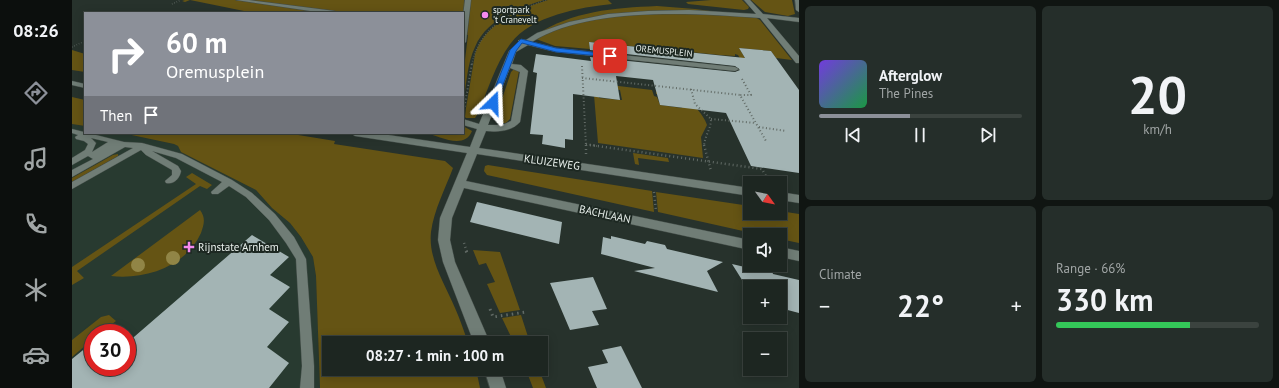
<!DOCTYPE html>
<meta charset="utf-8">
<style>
:root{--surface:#1d2621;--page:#252e2a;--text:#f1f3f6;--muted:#a0a5a5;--line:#3b433f;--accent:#8c9099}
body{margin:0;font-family:"PT Sans",sans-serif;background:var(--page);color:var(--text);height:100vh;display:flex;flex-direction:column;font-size:15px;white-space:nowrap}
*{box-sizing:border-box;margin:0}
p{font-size:13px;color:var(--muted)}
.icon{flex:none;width:22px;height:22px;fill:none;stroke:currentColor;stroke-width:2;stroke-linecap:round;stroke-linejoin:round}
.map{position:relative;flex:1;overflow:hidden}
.details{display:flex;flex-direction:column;gap:6px;padding:6px;background:#101512;width:480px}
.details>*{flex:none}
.hud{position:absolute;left:12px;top:12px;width:380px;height:122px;border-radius:0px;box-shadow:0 2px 10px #0003,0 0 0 1px var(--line);background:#8c9099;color:#fff;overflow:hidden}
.needle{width:26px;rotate:123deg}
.buttons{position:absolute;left:671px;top:176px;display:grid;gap:8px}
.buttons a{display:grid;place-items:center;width:44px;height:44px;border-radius:0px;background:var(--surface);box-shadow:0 2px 10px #0003,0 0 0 1px var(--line);font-size:20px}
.speed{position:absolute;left:12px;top:324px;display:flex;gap:8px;font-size:20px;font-weight:700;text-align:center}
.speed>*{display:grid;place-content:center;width:52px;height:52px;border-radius:50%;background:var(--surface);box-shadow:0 2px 10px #0003,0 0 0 1px var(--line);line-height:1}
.speed .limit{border:6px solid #d22;background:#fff;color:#111}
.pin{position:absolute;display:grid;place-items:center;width:34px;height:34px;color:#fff;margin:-17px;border-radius:8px;box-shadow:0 2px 6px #0006}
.me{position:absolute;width:44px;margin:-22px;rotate:22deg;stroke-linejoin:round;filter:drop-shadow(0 0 3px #0008)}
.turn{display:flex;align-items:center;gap:14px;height:84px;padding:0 16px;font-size:18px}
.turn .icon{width:52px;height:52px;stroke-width:2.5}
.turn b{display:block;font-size:28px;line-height:34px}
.then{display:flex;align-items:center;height:38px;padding:0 16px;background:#0003;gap:8px;font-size:15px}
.big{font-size:30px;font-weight:700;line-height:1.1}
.details .tile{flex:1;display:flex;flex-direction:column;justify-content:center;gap:6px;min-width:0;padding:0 14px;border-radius:6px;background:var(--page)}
.details .dial{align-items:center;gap:0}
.dial b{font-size:52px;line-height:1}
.song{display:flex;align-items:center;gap:12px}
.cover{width:48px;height:48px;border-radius:6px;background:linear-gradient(135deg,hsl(260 70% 55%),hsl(140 70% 35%))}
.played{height:4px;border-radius:2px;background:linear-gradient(90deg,var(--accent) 45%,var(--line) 45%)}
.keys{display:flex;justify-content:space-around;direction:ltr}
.heat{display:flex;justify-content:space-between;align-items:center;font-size:22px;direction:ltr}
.charge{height:6px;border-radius:3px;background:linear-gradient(90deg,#34c759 66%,var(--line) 0)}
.details .tiles{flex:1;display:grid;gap:6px;grid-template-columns:repeat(2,1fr)}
.trip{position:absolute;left:250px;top:336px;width:226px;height:40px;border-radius:0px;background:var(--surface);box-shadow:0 2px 10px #0003,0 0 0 1px var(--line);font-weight:700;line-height:40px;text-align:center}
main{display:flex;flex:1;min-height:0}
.tabs{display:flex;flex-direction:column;width:72px;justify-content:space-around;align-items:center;background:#0c0f0d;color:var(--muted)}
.tabs .icon{width:28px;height:28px}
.tabs .active{color:var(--accent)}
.tabs b{font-size:18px;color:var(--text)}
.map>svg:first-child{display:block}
.built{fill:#283a30;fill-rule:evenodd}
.green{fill:#655414}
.building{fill:#a3b4b4}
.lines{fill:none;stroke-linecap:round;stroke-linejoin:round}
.service-casing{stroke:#434d48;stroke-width:1}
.minor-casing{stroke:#434d48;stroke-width:1}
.path-far3{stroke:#626b66;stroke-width:1.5;stroke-dasharray:0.5 2;stroke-linecap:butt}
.path-far2{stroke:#626b66;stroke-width:2;stroke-dasharray:1 2.5;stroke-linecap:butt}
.path-far1{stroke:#626b66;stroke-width:2.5;stroke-dasharray:1 3;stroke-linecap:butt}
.path{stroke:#626b66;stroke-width:3;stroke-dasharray:1.5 4;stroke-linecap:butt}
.service{fill:#707d76;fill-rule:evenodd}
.minor{fill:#707d76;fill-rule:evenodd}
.tree{fill:#918546}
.route{fill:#1a73e8;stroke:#114b97}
.poi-dot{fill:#f589ee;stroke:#1d2822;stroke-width:1.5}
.labels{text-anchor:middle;stroke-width:4;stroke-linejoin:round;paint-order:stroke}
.far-poi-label{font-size:9px;fill:#e9f0ec;stroke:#1d2822;text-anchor:start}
.far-street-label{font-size:9px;fill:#e9f0ec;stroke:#1d2822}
.street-label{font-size:11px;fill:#e9f0ec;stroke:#1d2822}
.poi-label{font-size:11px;fill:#e9f0ec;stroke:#1d2822;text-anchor:start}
</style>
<main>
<nav class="tabs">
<b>08:26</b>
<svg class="icon active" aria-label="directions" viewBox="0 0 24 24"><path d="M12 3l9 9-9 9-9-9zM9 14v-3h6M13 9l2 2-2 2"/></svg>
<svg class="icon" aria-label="music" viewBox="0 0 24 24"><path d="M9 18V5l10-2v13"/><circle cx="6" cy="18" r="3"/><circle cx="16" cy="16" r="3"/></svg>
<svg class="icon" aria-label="phone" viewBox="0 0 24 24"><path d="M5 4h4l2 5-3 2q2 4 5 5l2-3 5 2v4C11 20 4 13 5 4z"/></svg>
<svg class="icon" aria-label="climate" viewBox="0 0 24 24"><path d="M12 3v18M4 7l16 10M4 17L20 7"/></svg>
<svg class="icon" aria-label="car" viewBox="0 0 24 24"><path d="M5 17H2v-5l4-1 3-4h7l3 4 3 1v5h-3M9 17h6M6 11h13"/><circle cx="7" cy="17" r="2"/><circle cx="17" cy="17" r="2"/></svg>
</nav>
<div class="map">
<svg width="727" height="388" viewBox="0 0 727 388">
<rect width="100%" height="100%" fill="#27322c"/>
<path class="built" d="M0,124L13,126V133H50L102,144L106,146L109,152L184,190L200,208L218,223L229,237L241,257L244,277L248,388H0ZM21,333H55V367H21Z"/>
<path class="green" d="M113,0H472C446,8 414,20 403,47C395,63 394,88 391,107V76L396,35L391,34V13H170L172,11L118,0L113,2L110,1Z
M476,0H536L540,4C509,7 459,16 439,43C423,64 416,91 405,115L403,118H394L393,117L394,108L403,54C413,23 447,9 476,0Z
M639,0H670L677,7L676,9L672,10L616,4L614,2Z
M679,0H720L723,14L716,16L693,12Z
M585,6L623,9L683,17L688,20L720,60L704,58L699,51L667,48L676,63L670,62L666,55L663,54V56L648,55L517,42L518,49L483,46L464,39V35C500,11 542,8 585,6Z
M0,50L13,54V72L0,70Z
M442,69L447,71L438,119L434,123H428L424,120V117L439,72Z
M521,83L526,87L527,98L550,100L548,90L538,88V85L580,90L582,96L585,97L588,105L610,108L607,96L584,94V90L618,94C622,109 631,113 635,125L629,137L631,158L526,143Z
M0,97L13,100V126L0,124Z
M391,126L400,131C392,151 366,135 353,133H391Z
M50,133H214L263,141L262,144L373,161L381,168C373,189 362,210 359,232C356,259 373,284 383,308C388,319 392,331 396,343H257V369H404L408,388H248L244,276L241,257L229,237L218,223L200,208L184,190L109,152L106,146L102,144Z
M561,153L596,158L597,162L566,158L567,165L563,164Z
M46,154V156L0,182V178L41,155Z
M416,165L580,191L582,212L415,175L412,171L413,166Z
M120,173L140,185L135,189L128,186L5,271L12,278L0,285V267L124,184L114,177Z
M584,192L678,206V213H708V211L727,214V243L708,239V235H689L586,212Z
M128,210C134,218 132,224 129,233C114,267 72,280 39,276Z
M401,250L428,252L448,310L428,313L415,284L423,282L414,263L407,265Z
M37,315L44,321L29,333H21V339L0,357V340L29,317Z
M449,315L458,343H442L430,318Z
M468,372L474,388H461L456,375Z"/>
<path class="building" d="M517,42L673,58L667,48L699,51L727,90V173L679,166L654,113L588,105L581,80L544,76L548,100L501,94V140L493,139V148L470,144L471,135L458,134L465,73L461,72L464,54L519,61L518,57L663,72L668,70L663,66L518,50Z
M405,202L490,222L487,244L398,222Z
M180,235L217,257L198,275L218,287L197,309L217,322L195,347L217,363L197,388H0V359L21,342V367H55V343Z
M539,236L573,244L575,241L593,245L595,249L651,262L635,271L646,292L562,271L583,268L529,254L531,237L539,239Z
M660,264L677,268L676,265L700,271L701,274L727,280V313L708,308V287H678L677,291Z
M521,277L535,309L520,311L527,325L498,330L478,283Z
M549,346L570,388H525L516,367L536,363L530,350Z"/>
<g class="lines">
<defs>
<path id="service" d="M164,0H177L263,11L266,13H252Z
M0,129L52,142L70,143L110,154L160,180L180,193L203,214L222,237L234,259L242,366V388H228L230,366L224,259L214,243L197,220L174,197L157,186L146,194H140L139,192L150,182L104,158L80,151L106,166L109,171C108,178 102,185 94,183L93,181L100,175V170L74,155L69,150L0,189V182L61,148L53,147L0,177V170L21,159L16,156L0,165V158L13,150L16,144L12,141L4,139L3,137L6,135L0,133ZM19,138L36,142L20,152L24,143Z"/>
<path id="minor" d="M393,0H399L394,42L391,44V16Z
M672,0H678L691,14L727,18V22L695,18L727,56V63H724L688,18C623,13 516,6 460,42L484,48L663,67L667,69L663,71L484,52L456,45L444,52L440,64L449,65L456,71L448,122C439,132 425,132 414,131L407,148L678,188V196L405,154L394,181L678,240V250L392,188L380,218L378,240L383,262L418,343H402L371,262L366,240L368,218L395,153L283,136L278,133H303L398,147L405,129L391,125V119L407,124L437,51L449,43L446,41L447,40H454L465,33L497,22L536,14L576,11L617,10L684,14ZM438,68L448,72L439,121L430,125H416Z
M723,0H727V12L724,10Z
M0,81L13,84V88L0,85Z
M708,192L727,195V203L708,200Z
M708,247L727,251V261L708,257Z
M412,369H428L434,388H418Z"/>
</defs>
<use href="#service" class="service-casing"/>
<use href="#minor" class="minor-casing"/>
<path class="path-far3" d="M100,4L109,0
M0,47L11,42
M400,64C407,26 441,11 474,0"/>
<path class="path-far2" d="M510,66L514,146
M510,78L668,95
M670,79L679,95H668L694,141
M619,89L623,104L639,119C639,129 633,135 632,146
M392,110L400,63
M639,119L684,123
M687,127L714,131
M514,144L525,146"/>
<path class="path-far1" d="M514,145V155
M518,145L690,169L696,180L704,183
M632,145L639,171
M582,192L584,211
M392,243L395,252"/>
<path class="path" d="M394,251L395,253
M418,309L421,317L454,312"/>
<use href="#service" class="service"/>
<use href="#minor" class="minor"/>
</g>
<g class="tree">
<circle cx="101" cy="258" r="7"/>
<circle cx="66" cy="265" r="7"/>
</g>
<path class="route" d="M449,39L484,48L538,54L541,56L538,57L484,52L450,43L444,51L424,103L423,105H418L417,103L438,50Z"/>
<g class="poi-dot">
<circle cx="413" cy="15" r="4"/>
<path d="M115 241h4v4h4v4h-4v4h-4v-4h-4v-4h4z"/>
</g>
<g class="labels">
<g class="far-poi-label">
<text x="421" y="13">sportpark<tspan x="421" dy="10">'t Cranevelt</tspan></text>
</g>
<g class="far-street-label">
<text transform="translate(592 51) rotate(6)" y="3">OREMUSPLEIN</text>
</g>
<g class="street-label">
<text transform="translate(480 162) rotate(8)" y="4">KLUIZEWEG</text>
<text transform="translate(533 214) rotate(12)" y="4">BACHLAAN</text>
</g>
<g class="poi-label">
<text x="126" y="251">Rijnstate Arnhem</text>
</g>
</g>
</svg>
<div class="buttons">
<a><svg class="needle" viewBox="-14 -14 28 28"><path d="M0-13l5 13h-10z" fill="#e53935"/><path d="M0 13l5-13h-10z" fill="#a0a5a5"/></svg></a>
<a><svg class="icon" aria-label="sound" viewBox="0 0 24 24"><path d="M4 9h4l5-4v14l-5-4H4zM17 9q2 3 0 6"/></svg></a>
<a>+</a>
<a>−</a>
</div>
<div class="speed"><div class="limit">30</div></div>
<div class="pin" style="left:538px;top:56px;background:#d93025"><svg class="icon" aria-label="arrive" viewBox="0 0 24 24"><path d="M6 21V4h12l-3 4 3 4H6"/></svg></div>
<svg class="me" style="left:421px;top:103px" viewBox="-20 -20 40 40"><path d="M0-17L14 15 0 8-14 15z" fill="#1a73e8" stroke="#fff" stroke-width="4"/></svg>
<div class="trip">08:27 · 1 min · 100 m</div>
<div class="hud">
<div class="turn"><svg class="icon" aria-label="right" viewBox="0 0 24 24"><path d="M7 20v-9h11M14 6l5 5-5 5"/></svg><div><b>60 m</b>Oremusplein</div></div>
<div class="then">Then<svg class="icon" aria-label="arrive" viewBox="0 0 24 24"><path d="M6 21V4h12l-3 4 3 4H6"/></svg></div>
</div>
</div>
<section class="details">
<div class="tiles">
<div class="tile">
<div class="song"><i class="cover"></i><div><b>Afterglow</b><p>The Pines</p></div></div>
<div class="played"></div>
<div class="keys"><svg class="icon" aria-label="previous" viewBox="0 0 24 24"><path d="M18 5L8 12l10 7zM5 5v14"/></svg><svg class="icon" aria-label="pause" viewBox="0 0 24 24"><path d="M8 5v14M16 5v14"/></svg><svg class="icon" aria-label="next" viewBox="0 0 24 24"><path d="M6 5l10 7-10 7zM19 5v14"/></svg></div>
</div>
<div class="tile dial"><b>20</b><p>km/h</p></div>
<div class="tile"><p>Climate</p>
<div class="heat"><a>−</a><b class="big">22°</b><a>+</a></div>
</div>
<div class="tile"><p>Range · 66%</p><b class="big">330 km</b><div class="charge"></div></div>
</div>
</section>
</main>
